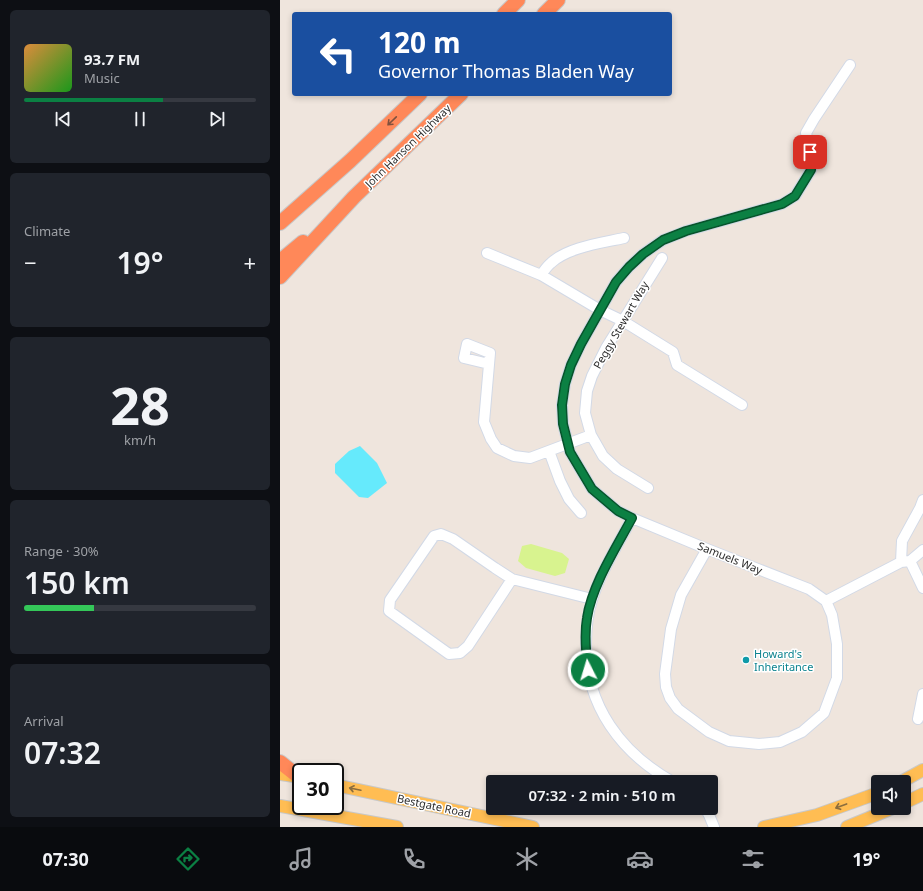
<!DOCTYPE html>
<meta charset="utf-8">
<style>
:root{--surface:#171b24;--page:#20242c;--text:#f1f3f6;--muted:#9ea1a6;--line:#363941;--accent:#0b8043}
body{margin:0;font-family:"Noto Sans",sans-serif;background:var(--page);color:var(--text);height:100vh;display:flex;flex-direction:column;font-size:15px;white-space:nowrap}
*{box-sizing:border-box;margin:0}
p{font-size:13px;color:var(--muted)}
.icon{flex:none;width:22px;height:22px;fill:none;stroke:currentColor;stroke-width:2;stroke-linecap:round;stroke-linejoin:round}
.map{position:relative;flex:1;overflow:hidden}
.panel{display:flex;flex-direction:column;gap:10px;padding:10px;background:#0d0f14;width:280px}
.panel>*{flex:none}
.guide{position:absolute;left:12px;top:12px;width:380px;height:84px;border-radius:4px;box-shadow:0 2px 6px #0003;background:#1a4fa0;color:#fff;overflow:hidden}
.fabs{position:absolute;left:591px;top:775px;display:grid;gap:8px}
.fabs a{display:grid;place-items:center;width:40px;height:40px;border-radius:4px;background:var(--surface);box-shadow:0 2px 6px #0003;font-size:20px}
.speed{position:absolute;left:12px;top:763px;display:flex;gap:8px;font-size:20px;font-weight:700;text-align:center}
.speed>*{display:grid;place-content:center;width:52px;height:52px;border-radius:50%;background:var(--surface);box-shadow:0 2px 6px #0003;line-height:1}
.speed .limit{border:2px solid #111;border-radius:6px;background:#fff;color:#111}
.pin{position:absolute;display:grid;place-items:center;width:34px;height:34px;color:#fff;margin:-17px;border-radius:8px;box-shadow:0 2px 6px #0006}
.me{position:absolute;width:44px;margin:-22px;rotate:355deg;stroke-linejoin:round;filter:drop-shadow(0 0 3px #0008)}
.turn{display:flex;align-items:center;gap:14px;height:84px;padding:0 20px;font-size:18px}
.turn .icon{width:52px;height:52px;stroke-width:2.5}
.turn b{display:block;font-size:28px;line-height:34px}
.big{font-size:30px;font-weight:600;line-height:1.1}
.panel .card{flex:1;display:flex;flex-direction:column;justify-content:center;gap:6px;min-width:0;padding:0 14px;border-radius:6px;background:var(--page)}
.panel .dial{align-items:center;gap:0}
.dial b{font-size:52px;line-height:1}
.song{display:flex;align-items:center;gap:12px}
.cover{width:48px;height:48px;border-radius:6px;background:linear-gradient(135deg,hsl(30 70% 55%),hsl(120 70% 35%))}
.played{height:4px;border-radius:2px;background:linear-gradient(90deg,var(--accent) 60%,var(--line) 60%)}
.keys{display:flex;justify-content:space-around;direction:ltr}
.heat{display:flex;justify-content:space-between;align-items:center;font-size:22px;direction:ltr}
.charge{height:6px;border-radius:3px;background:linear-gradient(90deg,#34c759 30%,var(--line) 0)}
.trip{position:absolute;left:206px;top:775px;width:232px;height:40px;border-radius:4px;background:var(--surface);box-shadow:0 2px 6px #0003;font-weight:600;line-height:40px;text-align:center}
.tabs{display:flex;height:64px;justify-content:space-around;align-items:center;background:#090b0e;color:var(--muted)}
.tabs .icon{width:28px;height:28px}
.tabs .selected{color:var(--accent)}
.tabs b{font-size:18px;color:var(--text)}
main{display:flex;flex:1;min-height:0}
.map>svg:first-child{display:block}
.pitch{fill:#d8f38f}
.water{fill:#66eafc}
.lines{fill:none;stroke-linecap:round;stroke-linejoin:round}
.minor-casing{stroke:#d2d9e6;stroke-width:12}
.major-casing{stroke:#c8c8c8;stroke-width:14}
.highway-casing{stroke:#c8c8c8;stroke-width:16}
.minor{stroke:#fff;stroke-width:10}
.major{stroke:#ffbd53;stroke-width:12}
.highway{stroke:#ff8859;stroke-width:14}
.oneway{stroke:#80513e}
.oneway2{stroke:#8b6d3e}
.route-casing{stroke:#07532c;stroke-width:10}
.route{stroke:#0b8043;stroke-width:7}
.culture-dot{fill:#0f9aa8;stroke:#fff;stroke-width:1.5}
.labels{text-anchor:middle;stroke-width:3;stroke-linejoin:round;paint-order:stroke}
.street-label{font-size:11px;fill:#2c2c2c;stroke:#fff}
.culture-label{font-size:11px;fill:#0d838f;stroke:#fff;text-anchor:start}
</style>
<main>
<section class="panel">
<div class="card">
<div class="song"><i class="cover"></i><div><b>93.7 FM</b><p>Music</p></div></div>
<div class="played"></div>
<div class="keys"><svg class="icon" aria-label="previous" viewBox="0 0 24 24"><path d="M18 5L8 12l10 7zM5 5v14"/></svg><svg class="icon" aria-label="pause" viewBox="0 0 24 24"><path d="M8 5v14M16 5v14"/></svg><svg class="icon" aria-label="next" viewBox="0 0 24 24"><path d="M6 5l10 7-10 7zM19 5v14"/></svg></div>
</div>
<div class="card"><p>Climate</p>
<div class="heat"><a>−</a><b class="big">19°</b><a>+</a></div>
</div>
<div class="card dial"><b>28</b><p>km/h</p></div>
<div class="card"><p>Range · 30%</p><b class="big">150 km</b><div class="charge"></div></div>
<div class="card"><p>Arrival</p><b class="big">07:32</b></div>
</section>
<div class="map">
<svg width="643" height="827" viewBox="0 0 643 827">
<rect width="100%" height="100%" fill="#efe5dd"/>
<path class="pitch" d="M251,544L282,553L289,559L285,573L275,576L246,568L238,561L242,546Z"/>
<path class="water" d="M80,446L97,463L107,483L88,498L79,497L55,473V464L69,451Z"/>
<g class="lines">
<defs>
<path id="minor" d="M207,253L261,275L320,310L343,321L393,352L397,365L462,405
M261,275C264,271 267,266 271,263C288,247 322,243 344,238
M209,364L184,358L187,344L210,353L204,422L211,439L217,448L234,456L250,458L311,435
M269,451L280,481L289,499L301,513
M368,488L337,469L323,456L311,435L305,413L307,391L312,376L326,348L382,258
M352,518C339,543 320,573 312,600C307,615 306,629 306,645C306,706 341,753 393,782
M427,549L401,595L391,629L385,674L386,687L390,698L398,709L429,732L449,741L479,744L500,742L522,732L544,713L557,678V644L552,615L546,601L529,589L427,549L352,518L338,511L312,489L290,452L283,424L282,405L285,384L291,365L301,344L336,282L349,267L363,254L383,240L406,231L502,204L515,196L531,170L530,152L526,133L534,119L570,65
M630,561L643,588
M621,562L622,541L640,508L643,500
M232,579L188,646L180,653L169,654L109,611L110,600L154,536L161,534L173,539L215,568L232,579L312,599
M546,601L621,562L630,561L643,550
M638,719L643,694
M425,808L429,815L434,827"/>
<path id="major" d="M0,774L20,777
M621,782L643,770
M55,785L253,827
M624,803L643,794
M0,806L117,827
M484,827L537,815L598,793
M567,827L613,808"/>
<path id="highway" d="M224,14L238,0
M264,14L278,0
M0,223L70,161L140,94
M0,261L23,242
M0,277L74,197L181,94
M0,762L19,777"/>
</defs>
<use href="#minor" class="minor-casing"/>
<use href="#major" class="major-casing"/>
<use href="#highway" class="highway-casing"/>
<use href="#minor" class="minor"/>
<use href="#major" class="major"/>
<use href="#highway" class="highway"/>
</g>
<defs><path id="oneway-shaft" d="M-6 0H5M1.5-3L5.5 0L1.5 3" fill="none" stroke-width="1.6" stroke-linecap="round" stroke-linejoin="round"/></defs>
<use class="oneway" href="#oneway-shaft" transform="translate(112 121) rotate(136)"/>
<g class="oneway2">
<use href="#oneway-shaft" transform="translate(75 789) rotate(-168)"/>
<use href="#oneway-shaft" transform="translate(561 806) rotate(160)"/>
</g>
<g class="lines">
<defs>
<path id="route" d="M308,670C306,654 304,635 307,618C312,585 336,548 352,518L338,511L312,489L290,452L283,424L282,405L285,384L291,365L301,344L336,282L349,267L363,254L383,240L406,231L502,204L515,196L531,170L530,152"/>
</defs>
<use href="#route" class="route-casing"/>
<use href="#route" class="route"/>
</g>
<circle class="culture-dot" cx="466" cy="660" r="4"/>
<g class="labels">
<g class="street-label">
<text transform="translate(128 146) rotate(-44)" y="4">John Hanson Highway</text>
<text transform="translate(341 325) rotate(-60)" y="4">Peggy Stewart Way</text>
<text transform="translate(450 558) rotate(22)" y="4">Samuels Way</text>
<text transform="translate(154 806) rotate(12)" y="4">Bestgate Road</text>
</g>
<g class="culture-label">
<text x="474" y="658">Howard's<tspan x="474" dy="13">Inheritance</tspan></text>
</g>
</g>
</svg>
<div class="fabs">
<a><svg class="icon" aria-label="sound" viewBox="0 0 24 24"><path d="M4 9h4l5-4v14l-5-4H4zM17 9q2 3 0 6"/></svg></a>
</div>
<div class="speed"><div class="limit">30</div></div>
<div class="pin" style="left:530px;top:152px;background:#d93025"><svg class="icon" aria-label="arrive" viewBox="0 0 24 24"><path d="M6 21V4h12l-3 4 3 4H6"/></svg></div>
<svg class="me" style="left:308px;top:670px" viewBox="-20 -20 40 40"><circle r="17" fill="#0b8043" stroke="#fff" stroke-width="3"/><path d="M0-11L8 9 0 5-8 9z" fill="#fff"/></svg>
<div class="trip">07:32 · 2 min · 510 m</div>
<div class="guide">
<div class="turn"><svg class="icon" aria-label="left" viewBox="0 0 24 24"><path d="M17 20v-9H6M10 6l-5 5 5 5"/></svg><div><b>120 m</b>Governor Thomas Bladen Way</div></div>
</div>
</div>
</main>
<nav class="tabs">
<b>07:30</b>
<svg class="icon selected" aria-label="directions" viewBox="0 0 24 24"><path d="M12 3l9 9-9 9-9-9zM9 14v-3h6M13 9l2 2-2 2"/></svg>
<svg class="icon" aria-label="music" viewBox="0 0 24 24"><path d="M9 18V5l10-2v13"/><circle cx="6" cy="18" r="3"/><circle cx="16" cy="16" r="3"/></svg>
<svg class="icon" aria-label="phone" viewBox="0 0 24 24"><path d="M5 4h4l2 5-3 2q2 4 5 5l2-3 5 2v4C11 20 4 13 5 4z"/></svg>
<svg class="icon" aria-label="climate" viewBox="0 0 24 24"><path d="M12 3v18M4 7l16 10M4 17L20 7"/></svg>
<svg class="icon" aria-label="car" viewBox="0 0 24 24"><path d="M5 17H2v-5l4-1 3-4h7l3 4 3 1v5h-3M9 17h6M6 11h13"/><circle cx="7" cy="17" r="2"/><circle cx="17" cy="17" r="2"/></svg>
<svg class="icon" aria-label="filters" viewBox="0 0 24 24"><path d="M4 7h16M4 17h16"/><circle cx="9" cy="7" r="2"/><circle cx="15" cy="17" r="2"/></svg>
<b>19°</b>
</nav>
